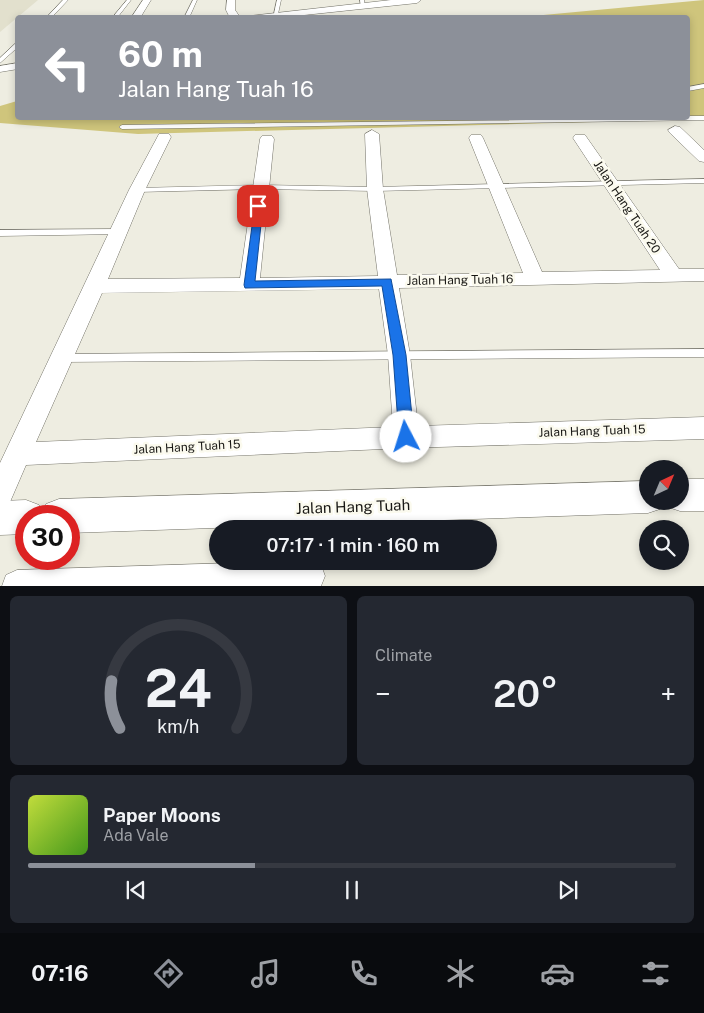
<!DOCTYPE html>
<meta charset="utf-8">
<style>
:root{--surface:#171b24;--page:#242831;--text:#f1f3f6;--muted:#9ea1a6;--line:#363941;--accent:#8c9099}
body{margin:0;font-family:"Public Sans",sans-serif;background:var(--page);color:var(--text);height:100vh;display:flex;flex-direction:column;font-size:19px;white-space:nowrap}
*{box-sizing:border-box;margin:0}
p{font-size:16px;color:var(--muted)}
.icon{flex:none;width:28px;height:28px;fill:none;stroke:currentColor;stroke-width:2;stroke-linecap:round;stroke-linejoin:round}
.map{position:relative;height:586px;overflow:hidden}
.sheet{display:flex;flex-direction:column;gap:10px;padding:10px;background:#0d0f14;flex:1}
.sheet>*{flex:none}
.hud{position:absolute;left:15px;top:15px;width:675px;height:105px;border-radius:5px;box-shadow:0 2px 8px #0003;background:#8c9099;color:#fff;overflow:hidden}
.needle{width:32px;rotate:44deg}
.fabs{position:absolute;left:639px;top:460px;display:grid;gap:10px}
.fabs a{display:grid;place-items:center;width:50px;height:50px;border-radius:50%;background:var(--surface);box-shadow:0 2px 8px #0003;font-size:25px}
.speed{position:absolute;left:15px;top:505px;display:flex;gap:10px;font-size:25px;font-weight:700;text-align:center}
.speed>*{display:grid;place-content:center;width:65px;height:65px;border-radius:50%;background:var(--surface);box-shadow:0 2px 8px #0003;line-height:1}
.speed .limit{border:8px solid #d22;background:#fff;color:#111}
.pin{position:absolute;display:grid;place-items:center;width:42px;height:42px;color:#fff;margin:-21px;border-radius:10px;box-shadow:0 2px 8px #0006}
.me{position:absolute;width:55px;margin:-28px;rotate:355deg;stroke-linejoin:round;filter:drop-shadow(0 0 4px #0008)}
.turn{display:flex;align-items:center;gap:18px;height:105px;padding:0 20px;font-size:22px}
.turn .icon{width:65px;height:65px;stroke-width:2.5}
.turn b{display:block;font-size:35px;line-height:42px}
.big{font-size:38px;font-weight:600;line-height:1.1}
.sheet .tile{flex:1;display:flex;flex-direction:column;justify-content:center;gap:8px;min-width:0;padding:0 18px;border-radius:8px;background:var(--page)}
.sheet .dial{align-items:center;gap:0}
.dial svg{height:130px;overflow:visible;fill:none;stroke:var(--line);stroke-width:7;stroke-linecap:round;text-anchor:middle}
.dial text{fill:var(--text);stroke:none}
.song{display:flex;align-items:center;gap:15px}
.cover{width:60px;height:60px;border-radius:8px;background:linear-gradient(135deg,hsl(70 70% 55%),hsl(100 70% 35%))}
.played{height:5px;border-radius:2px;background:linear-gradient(90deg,var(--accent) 35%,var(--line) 35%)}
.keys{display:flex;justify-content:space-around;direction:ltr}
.heat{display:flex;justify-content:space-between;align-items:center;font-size:28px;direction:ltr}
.sheet .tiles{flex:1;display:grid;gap:10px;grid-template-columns:1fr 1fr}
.tile:last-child{grid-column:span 2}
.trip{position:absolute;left:209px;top:520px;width:288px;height:50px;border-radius:25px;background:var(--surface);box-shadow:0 2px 8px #0003;font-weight:600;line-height:50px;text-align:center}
.tabs{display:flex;height:80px;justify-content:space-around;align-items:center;background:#090b0e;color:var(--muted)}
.tabs .icon{width:35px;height:35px}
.tabs .current{color:var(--accent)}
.tabs b{font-size:22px;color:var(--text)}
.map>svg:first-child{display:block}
.built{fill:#e2e0cd}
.green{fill:#cfc57c}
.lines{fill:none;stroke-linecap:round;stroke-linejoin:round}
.service-casing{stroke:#747369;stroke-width:1}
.minor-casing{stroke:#747369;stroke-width:1}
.tertiary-casing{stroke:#747369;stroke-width:1}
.service{fill:#fff;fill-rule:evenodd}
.minor{fill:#fff;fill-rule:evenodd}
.tertiary{fill:#fff;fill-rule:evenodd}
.route{fill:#1a73e8;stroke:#114b97}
.labels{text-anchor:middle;stroke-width:5;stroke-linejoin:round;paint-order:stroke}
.street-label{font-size:12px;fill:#181714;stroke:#fbfaee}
.near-street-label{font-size:15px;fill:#181714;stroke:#fbfaee}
</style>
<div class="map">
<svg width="704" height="586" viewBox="0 0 704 586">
<rect width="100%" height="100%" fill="#eeede1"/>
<path class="built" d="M0,0H38L0,32Z"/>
<path class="green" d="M704,0V119L138,134L0,123V106L17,101L18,118H688V18L522,17Z"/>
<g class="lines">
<defs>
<path id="service" d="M63,0H68L51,18H46Z
M127,0H131L117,18H112Z
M193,0H197L189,18H184Z
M277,0H281L278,14L276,15L274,14Z
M360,0H364L365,6H361Z
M16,43H18V47L0,63V58Z
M704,84V88L688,91V87Z
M688,116H704V120L122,129L119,127L122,125L688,118Z
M704,179V183L375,191L261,189L137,192L133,190L137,188L261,185L375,187Z
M117,229L120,230L121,232L120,234L0,236V230Z
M704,349V357L61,362L57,361L55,358L57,355L61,354Z"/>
<path id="minor" d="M143,0H151L140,18H131Z
M227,0H235V10L240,17L391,0H421L417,3L276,18H230L226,10Z
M18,63V69L0,72V66Z
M675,126L680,127L704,150V162L699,161L670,133L668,130Z
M372,130L379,134L383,189L397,275L523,273L469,138L471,135H481L483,138L542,272L660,270L573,138L575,135H585L679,269H704V281L399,288L410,355L418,426L704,417V439L406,448L26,465L10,502L0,506V463L129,190L159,134H169L171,137L145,190L108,279L240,278L260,139L262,136H272L274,139L260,278L378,276L367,189L365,134ZM379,289L388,355L393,427L36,442L102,293Z
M311,494L321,498L325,508L324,529H296L297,508L301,498Z
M291,561H312L321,565L325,576L321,586H2L6,575L17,570Z"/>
<path id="tertiary" d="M680,479H704V511H680L668,507L665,501H680Z
M648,481V501H663L660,509L648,513L69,533V516H26V534L0,535V501L26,500L39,505L42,513L46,504L59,499Z"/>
</defs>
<use href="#service" class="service-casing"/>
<use href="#minor" class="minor-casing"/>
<use href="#tertiary" class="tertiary-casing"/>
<use href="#service" class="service"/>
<use href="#minor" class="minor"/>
<use href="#tertiary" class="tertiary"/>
</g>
<path class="route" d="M255,204H258L263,206L255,281L391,279L406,355L414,437L412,441L406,443L401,441L399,437L393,355L382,286L245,288L244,285Z"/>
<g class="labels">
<g class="street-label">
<text transform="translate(627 207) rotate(56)" y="4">Jalan Hang Tuah 20</text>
<text transform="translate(460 280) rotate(-1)" y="4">Jalan Hang Tuah 16</text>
<text transform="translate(592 431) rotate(-2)" y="4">Jalan Hang Tuah 15</text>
<text transform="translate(187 447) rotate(-3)" y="4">Jalan Hang Tuah 15</text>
</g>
<g class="near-street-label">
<text transform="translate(353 507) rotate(-2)" y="5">Jalan Hang Tuah</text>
</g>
</g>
</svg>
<div class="fabs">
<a><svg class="needle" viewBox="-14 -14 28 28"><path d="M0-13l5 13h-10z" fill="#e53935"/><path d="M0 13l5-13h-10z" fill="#9ea1a6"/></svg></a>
<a><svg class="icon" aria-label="search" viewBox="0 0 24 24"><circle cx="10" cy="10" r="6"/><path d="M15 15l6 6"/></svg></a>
</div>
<div class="speed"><div class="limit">30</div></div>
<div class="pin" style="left:258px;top:206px;background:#d93025"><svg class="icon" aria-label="arrive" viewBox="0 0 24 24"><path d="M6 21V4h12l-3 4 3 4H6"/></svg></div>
<svg class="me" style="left:406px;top:437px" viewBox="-20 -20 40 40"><circle r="19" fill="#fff"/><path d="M0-13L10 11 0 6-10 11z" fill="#1a73e8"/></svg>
<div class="trip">07:17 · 1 min · 160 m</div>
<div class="hud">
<div class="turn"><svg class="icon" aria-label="left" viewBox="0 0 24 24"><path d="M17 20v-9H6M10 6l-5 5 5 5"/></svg><div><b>60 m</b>Jalan Hang Tuah 16</div></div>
</div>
</div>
<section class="sheet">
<div class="tiles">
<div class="tile dial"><svg viewBox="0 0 100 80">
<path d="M14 69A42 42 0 1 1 86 69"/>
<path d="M14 69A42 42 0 0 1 9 40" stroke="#8c9099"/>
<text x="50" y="56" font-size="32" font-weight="700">24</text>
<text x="50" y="72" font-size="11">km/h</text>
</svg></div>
<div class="tile"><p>Climate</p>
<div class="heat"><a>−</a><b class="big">20°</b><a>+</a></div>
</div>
<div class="tile">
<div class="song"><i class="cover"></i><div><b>Paper Moons</b><p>Ada Vale</p></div></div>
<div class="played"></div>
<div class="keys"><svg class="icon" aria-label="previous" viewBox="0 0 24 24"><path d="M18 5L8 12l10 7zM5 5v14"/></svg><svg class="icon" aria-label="pause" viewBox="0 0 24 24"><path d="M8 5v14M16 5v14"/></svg><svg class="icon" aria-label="next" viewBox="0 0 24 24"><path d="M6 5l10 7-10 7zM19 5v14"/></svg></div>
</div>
</div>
</section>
<nav class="tabs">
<b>07:16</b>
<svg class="icon current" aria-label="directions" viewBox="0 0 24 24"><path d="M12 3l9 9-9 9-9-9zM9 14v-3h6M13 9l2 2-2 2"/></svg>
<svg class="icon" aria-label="music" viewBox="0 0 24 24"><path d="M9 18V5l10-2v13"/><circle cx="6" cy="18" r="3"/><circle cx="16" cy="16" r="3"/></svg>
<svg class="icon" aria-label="phone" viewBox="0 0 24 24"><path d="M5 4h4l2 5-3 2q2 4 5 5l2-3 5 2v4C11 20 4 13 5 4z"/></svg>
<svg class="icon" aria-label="climate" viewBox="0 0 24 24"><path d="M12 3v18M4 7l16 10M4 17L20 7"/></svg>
<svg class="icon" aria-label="car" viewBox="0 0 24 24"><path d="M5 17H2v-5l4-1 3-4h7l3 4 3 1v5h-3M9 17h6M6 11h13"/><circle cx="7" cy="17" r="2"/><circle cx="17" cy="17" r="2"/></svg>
<svg class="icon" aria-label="filters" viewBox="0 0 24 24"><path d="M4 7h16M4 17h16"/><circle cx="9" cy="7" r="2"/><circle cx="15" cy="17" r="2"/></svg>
</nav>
